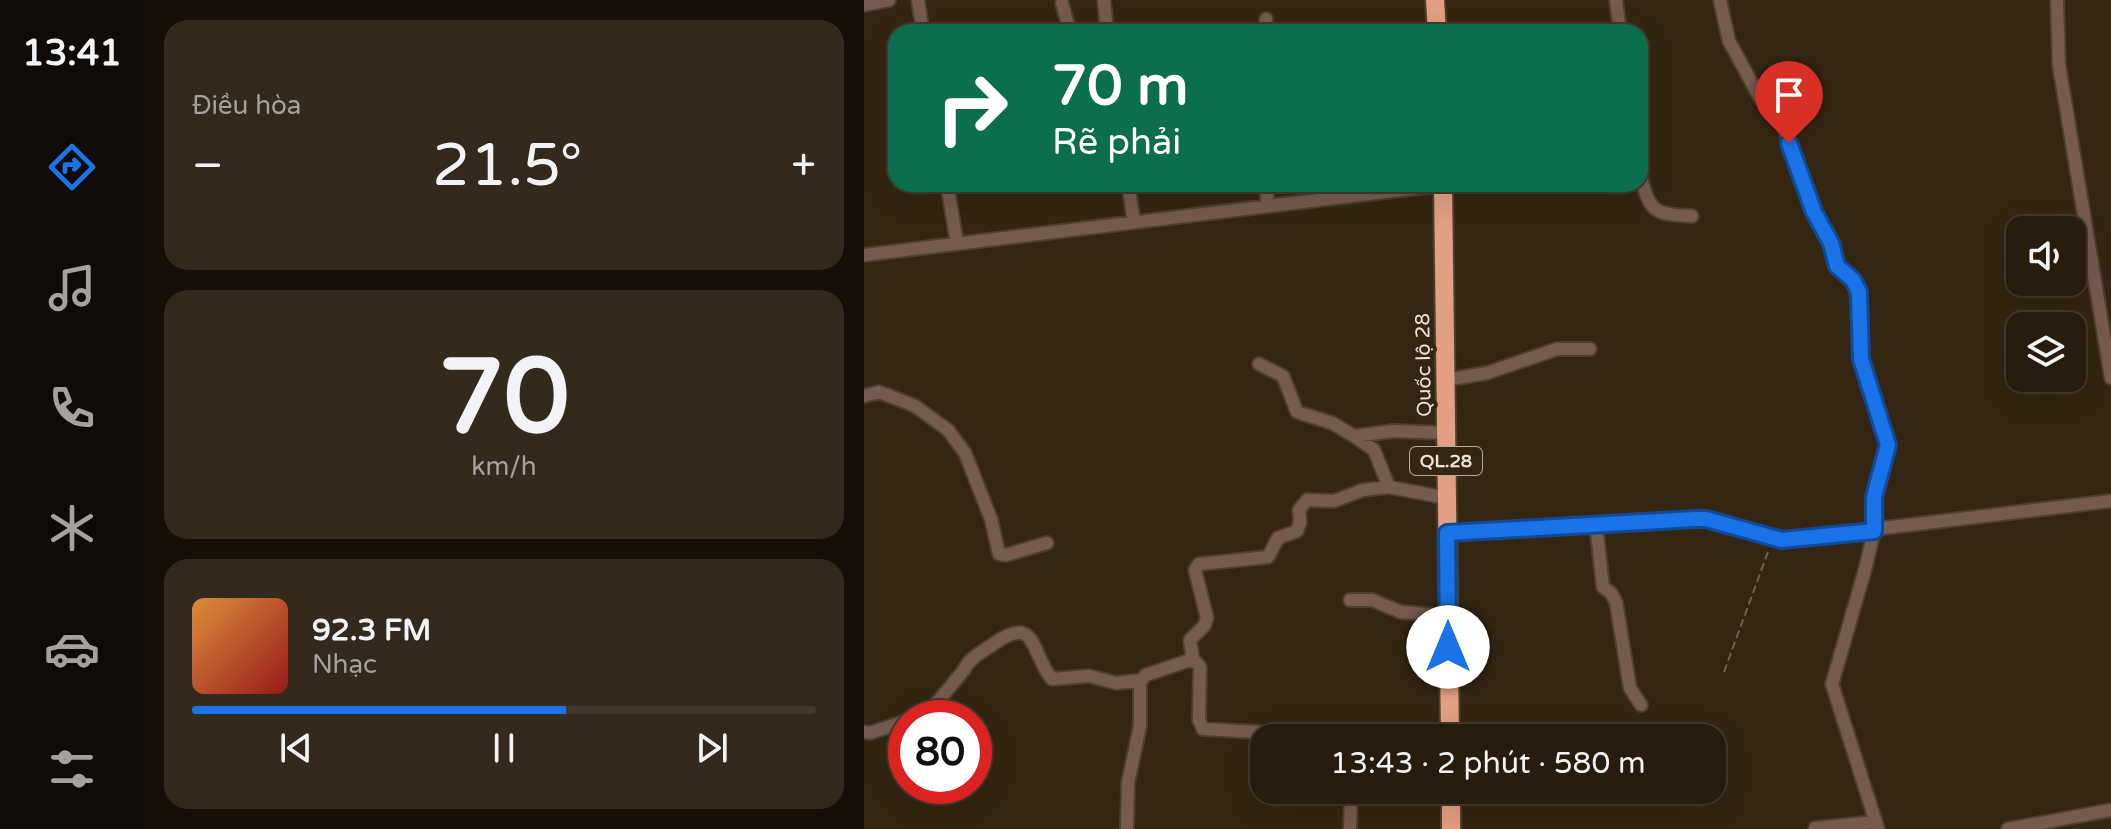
<!DOCTYPE html>
<html lang="vi">
<meta charset="utf-8">
<style>
:root{--surface:#271c0e;--page:#33291c;--text:#f1f3f6;--muted:#a4a19e;--line:#433a2e;--accent:#1a73e8}
body{margin:0;font-family:"Varela Round",sans-serif;background:var(--page);color:var(--text);height:100vh;display:flex;flex-direction:column;font-size:30px;white-space:nowrap}
*{box-sizing:border-box;margin:0}
p{font-size:26px;color:var(--muted)}
.icon{flex:none;width:44px;height:44px;fill:none;stroke:currentColor;stroke-width:2;stroke-linecap:round;stroke-linejoin:round}
.map{position:relative;flex:1;overflow:hidden}
.details{display:flex;flex-direction:column;gap:20px;padding:20px;background:#150f08;width:720px}
.details>*{flex:none}
.top-card{position:absolute;left:24px;top:24px;width:760px;height:168px;border-radius:24px;box-shadow:0 8px 32px #0002,0 0 0 2px var(--line);background:#0b6e4f;color:#fff;overflow:hidden}
.buttons{position:absolute;left:1142px;top:216px;display:grid;gap:16px}
.buttons a{display:grid;place-items:center;width:80px;height:80px;border-radius:16px;background:var(--surface);box-shadow:0 8px 32px #0002,0 0 0 2px var(--line);font-size:40px}
.speed{position:absolute;left:24px;top:700px;display:flex;gap:16px;font-size:40px;font-weight:700;text-align:center}
.speed>*{display:grid;place-content:center;width:104px;height:104px;border-radius:50%;background:var(--surface);box-shadow:0 8px 32px #0002,0 0 0 2px var(--line);line-height:1}
.speed .limit{border:12px solid #d22;background:#fff;color:#111}
.pin{position:absolute;display:grid;place-items:center;width:68px;height:68px;color:#fff;margin:-82px -34px;border-radius:50% 50% 50% 0;rotate:-45deg;box-shadow:0 0 8px #0007}
.pin .icon{rotate:45deg}
.me{position:absolute;width:88px;margin:-44px;rotate:0deg;stroke-linejoin:round;filter:drop-shadow(0 0 6px #0008)}
.turn{display:flex;align-items:center;gap:28px;height:168px;padding:0 32px;font-size:36px}
.turn .icon{width:104px;height:104px;stroke-width:2.5}
.turn b{display:block;font-size:56px;line-height:68px}
.big{font-size:60px;font-weight:600;line-height:1.1}
.details .widget{flex:1;display:flex;flex-direction:column;justify-content:center;gap:12px;min-width:0;padding:0 28px;border-radius:24px;background:var(--page)}
.details .dial{align-items:center;gap:0}
.dial b{font-size:104px;line-height:1}
.song{display:flex;align-items:center;gap:24px}
.cover{width:96px;height:96px;border-radius:12px;background:linear-gradient(135deg,hsl(30 70% 55%),hsl(0 70% 35%))}
.played{height:8px;border-radius:4px;background:linear-gradient(90deg,var(--accent) 60%,var(--line) 60%)}
.keys{display:flex;justify-content:space-around;direction:ltr}
.heat{display:flex;justify-content:space-between;align-items:center;font-size:44px;direction:ltr}
.trip{position:absolute;left:386px;top:724px;width:476px;height:80px;border-radius:24px;background:var(--surface);box-shadow:0 8px 32px #0002,0 0 0 2px var(--line);font-weight:600;line-height:80px;text-align:center}
main{display:flex;flex:1;min-height:0}
.dock{display:flex;flex-direction:column;width:144px;justify-content:space-around;align-items:center;background:#100b06;color:var(--muted)}
.dock .icon{width:56px;height:56px}
.dock .selected{color:var(--accent)}
.dock b{font-size:36px;color:var(--text)}
.map>svg:first-child{display:block}
.lines{fill:none;stroke-linecap:round;stroke-linejoin:round}
.minor-casing{stroke:#4e402e;stroke-width:16}
.highway-casing{stroke:#4e402e;stroke-width:22}
.path{stroke:#6f6251;stroke-width:2;stroke-dasharray:8 4;stroke-linecap:butt}
.minor{stroke:#765b4f;stroke-width:12}
.highway{stroke:#e29f82;stroke-width:18}
.route-casing{stroke:#114b97;stroke-width:20}
.route{stroke:#1a73e8;stroke-width:14}
.labels{text-anchor:middle;stroke-width:8;stroke-linejoin:round;paint-order:stroke}
.shield{fill:#342612;stroke:#b6aa9c;stroke-width:2}
.shield-label{font-size:18px;font-weight:bold;fill:#ede3d7}
.street-label{font-size:20px;fill:#ede3d7;stroke:#342612}
</style>
<main>
<nav class="dock">
<b>13:41</b>
<svg class="icon selected" aria-label="directions" viewBox="0 0 24 24"><path d="M12 3l9 9-9 9-9-9zM9 14v-3h6M13 9l2 2-2 2"/></svg>
<svg class="icon" aria-label="music" viewBox="0 0 24 24"><path d="M9 18V5l10-2v13"/><circle cx="6" cy="18" r="3"/><circle cx="16" cy="16" r="3"/></svg>
<svg class="icon" aria-label="phone" viewBox="0 0 24 24"><path d="M5 4h4l2 5-3 2q2 4 5 5l2-3 5 2v4C11 20 4 13 5 4z"/></svg>
<svg class="icon" aria-label="climate" viewBox="0 0 24 24"><path d="M12 3v18M4 7l16 10M4 17L20 7"/></svg>
<svg class="icon" aria-label="car" viewBox="0 0 24 24"><path d="M5 17H2v-5l4-1 3-4h7l3 4 3 1v5h-3M9 17h6M6 11h13"/><circle cx="7" cy="17" r="2"/><circle cx="17" cy="17" r="2"/></svg>
<svg class="icon" aria-label="filters" viewBox="0 0 24 24"><path d="M4 7h16M4 17h16"/><circle cx="9" cy="7" r="2"/><circle cx="15" cy="17" r="2"/></svg>
</nav>
<section class="details">
<div class="widget"><p>Điều hòa</p>
<div class="heat"><a>−</a><b class="big">21.5°</b><a>+</a></div>
</div>
<div class="widget dial"><b>70</b><p>km/h</p></div>
<div class="widget">
<div class="song"><i class="cover"></i><div><b>92.3 FM</b><p>Nhạc</p></div></div>
<div class="played"></div>
<div class="keys"><svg class="icon" aria-label="previous" viewBox="0 0 24 24"><path d="M18 5L8 12l10 7zM5 5v14"/></svg><svg class="icon" aria-label="pause" viewBox="0 0 24 24"><path d="M8 5v14M16 5v14"/></svg><svg class="icon" aria-label="next" viewBox="0 0 24 24"><path d="M6 5l10 7-10 7zM19 5v14"/></svg></div>
</div>
</section>
<div class="map">
<svg width="1247" height="829" viewBox="0 0 1247 829">
<rect width="100%" height="100%" fill="#342612"/>
<g class="lines">
<defs>
<path id="minor" d="M54,0L59,32
M240,0L243,32
M752,0L756,32
M856,0L865,41L896,98L918,122L950,212L967,243L973,266L992,285L997,359L1022,435L1024,445L1010,497V531L1002,566L968,684L1014,829
M1193,0L1195,65L1247,378
M198,3L206,32
M0,5L25,0
M401,32L402,19
M776,174C786,213 790,214 828,216
M83,184L93,243
M264,184L270,221
M403,205V184
M0,255L579,185
M395,364L419,376L433,412L468,423L490,436L530,431L582,433
M581,380L623,373L693,349H726
M0,396L15,392L36,400L51,406L84,430L101,453L127,519L135,554L142,555L183,543
M490,436L510,450L525,487
M732,524L739,587L747,593L752,602L766,688L777,705
M583,533L693,525L842,519L918,540L1247,501
M486,600H508L537,612L584,616
M329,659L326,640L340,626L343,618L331,570L335,564L404,557L414,538L433,531L436,522L435,510L443,500L470,501L499,490L525,487L583,498
M48,718L66,711L100,670C105,658 118,652 128,645C174,612 166,653 188,679L225,676L252,683L278,680
M0,732L6,733L42,721
M951,828L1011,822
M263,829L264,783L276,726V681L282,675L329,659L336,667L335,720L339,729L394,732L432,738
M486,829L487,790
M1144,829L1247,810"/>
<path id="highway" d="M571,0L573,32
M579,184L586,738
M587,790V829"/>
</defs>
<use href="#minor" class="minor-casing"/>
<use href="#highway" class="highway-casing"/>
<path class="path" d="M860,672L905,549"/>
<use href="#minor" class="minor"/>
<use href="#highway" class="highway"/>
</g>
<g class="lines">
<defs>
<path id="route" d="M584,647L583,533L831,519H842L918,540L1010,531V497L1024,445L997,359L995,292L989,280L973,266L967,243L950,212L925,143"/>
</defs>
<use href="#route" class="route-casing"/>
<use href="#route" class="route"/>
</g>
<g class="labels">
<rect class="shield" x="546" y="447" width="72" height="28" rx="6"/>
<g class="shield-label">
<text x="582" y="467">QL.28</text>
</g>
<g class="street-label">
<text transform="translate(559 365) rotate(-91)" y="7">Quốc lộ 28</text>
</g>
</g>
</svg>
<div class="buttons">
<a><svg class="icon" aria-label="sound" viewBox="0 0 24 24"><path d="M4 9h4l5-4v14l-5-4H4zM17 9q2 3 0 6"/></svg></a>
<a><svg class="icon" aria-label="layers" viewBox="0 0 24 24"><path d="M12 4l9 5-9 5-9-5zM3 14l9 5 9-5"/></svg></a>
</div>
<div class="speed"><div class="limit">80</div></div>
<div class="pin" style="left:925px;top:143px;background:#d93025"><svg class="icon" aria-label="arrive" viewBox="0 0 24 24"><path d="M6 21V4h12l-3 4 3 4H6"/></svg></div>
<svg class="me" style="left:584px;top:647px" viewBox="-20 -20 40 40"><circle r="19" fill="#fff"/><path d="M0-13L10 11 0 6-10 11z" fill="#1a73e8"/></svg>
<div class="trip">13:43 · 2 phút · 580 m</div>
<div class="top-card">
<div class="turn"><svg class="icon" aria-label="right" viewBox="0 0 24 24"><path d="M7 20v-9h11M14 6l5 5-5 5"/></svg><div><b>70 m</b>Rẽ phải</div></div>
</div>
</div>
</main>
